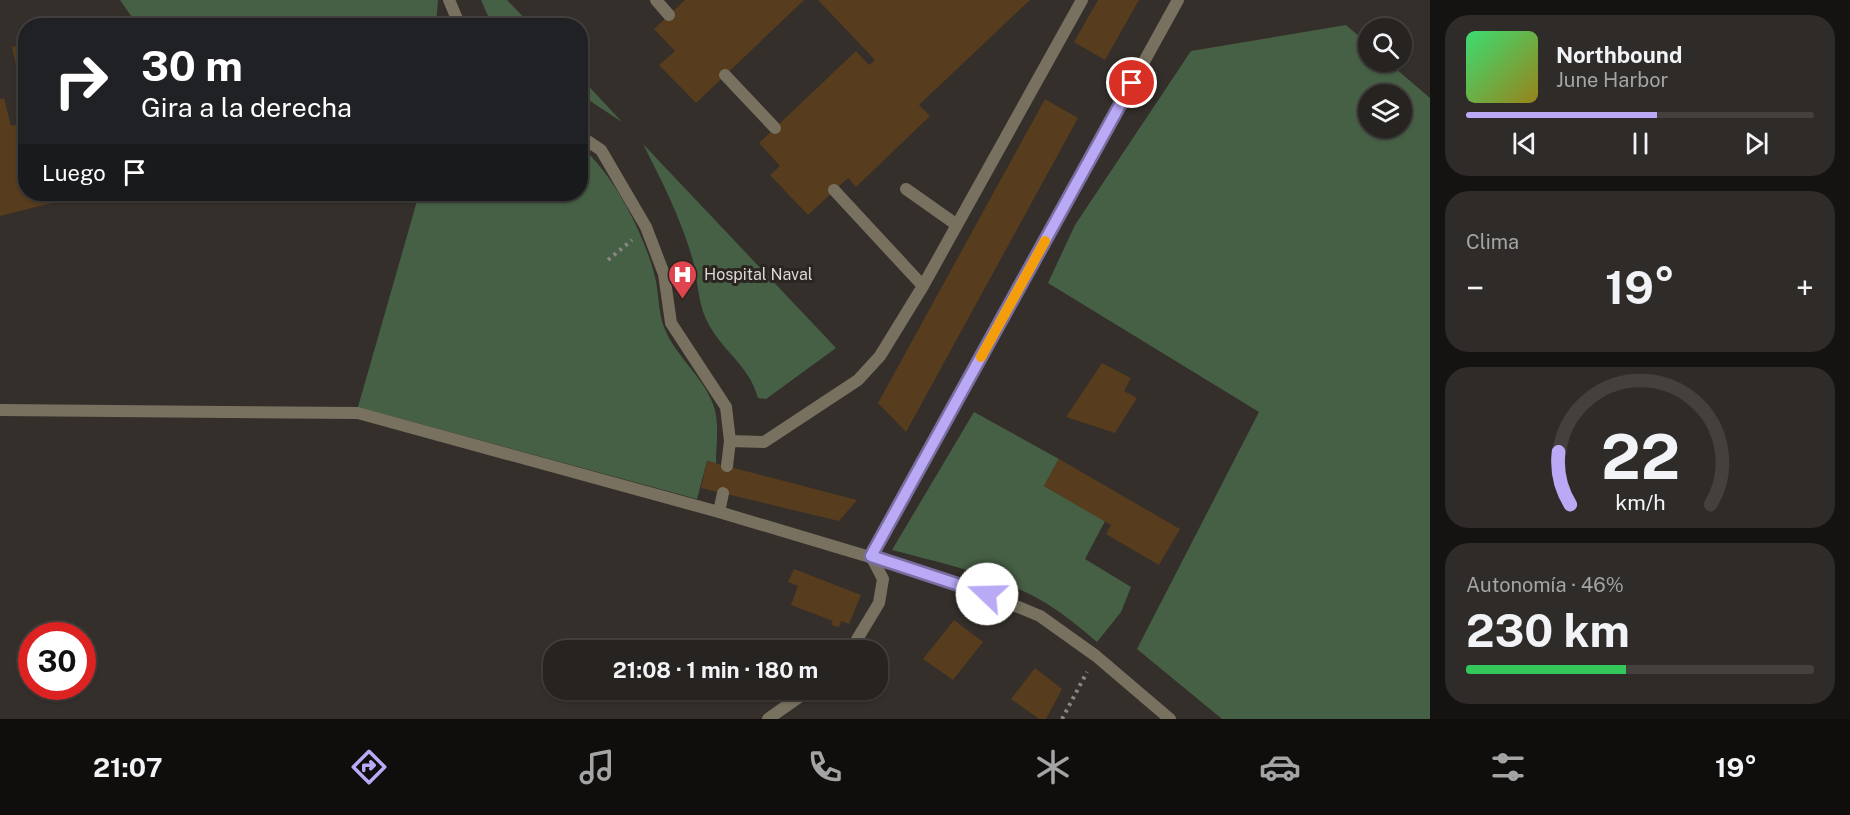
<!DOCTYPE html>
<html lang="es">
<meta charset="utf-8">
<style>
:root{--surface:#272320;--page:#2f2b29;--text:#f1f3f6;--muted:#a4a4a5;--line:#43403e;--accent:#baaaf6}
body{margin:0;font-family:"Public Sans",sans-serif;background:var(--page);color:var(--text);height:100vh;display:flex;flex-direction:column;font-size:22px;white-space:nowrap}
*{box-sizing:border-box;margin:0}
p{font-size:20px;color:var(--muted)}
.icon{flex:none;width:33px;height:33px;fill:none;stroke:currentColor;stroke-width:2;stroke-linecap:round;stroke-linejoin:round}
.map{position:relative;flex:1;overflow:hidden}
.panel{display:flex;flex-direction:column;gap:15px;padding:15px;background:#151312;width:420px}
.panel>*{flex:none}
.guide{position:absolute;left:18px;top:18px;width:570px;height:183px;border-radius:24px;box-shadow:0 2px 4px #0004,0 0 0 2px var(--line);background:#202124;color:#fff;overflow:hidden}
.controls{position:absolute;left:1358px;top:18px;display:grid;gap:12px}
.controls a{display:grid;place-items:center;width:54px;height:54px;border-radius:50%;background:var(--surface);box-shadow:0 2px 4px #0004,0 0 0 2px var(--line);font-size:30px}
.speed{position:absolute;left:18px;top:622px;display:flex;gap:12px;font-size:30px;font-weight:700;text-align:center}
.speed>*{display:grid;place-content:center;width:78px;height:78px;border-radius:50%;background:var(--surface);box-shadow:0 2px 4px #0004,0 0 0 2px var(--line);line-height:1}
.speed .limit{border:9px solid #d22;background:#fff;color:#111}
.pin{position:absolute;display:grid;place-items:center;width:51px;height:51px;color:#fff;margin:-26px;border:3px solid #fff;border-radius:50%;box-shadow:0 2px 6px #0007}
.me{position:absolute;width:66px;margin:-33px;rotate:291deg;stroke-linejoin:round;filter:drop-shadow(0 0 4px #0008)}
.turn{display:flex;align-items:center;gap:21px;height:126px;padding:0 24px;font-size:27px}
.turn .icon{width:78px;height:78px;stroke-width:2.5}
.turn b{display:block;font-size:42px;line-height:51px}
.then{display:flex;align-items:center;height:57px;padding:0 24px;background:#0003;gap:12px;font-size:22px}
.big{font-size:45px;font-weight:700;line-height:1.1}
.panel .tile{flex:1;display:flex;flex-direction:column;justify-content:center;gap:9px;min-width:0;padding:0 21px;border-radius:24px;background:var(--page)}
.panel .dial{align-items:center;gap:0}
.dial svg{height:156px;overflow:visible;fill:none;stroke:var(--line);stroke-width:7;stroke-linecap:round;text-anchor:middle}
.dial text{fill:var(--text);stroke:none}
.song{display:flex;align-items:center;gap:18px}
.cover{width:72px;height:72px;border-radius:9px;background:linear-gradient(135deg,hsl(140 70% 55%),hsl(50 70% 35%))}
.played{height:6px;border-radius:3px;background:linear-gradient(90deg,var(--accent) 55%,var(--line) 55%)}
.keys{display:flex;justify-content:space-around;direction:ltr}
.heat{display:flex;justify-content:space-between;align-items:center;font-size:33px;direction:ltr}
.charge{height:9px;border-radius:4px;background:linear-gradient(90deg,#34c759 46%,var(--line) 0)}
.trip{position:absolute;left:543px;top:640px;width:345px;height:60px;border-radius:24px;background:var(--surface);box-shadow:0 2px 4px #0004,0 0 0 2px var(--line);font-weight:700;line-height:60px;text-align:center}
.menu{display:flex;height:96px;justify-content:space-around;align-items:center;background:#100e0d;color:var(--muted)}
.menu .icon{width:42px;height:42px}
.menu .active{color:var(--accent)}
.menu b{font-size:27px;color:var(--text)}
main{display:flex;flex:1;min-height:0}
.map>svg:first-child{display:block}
.green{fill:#466045;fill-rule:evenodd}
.building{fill:#573c1d}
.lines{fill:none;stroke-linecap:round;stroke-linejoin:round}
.path{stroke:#8a8581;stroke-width:4;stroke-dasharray:3 4.5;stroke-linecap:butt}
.service{stroke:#787160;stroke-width:12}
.minor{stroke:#787160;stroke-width:12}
.route-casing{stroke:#796ea0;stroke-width:15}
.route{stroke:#baaaf6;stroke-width:10}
.slow{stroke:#f59e0b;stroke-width:10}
.labels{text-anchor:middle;stroke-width:6;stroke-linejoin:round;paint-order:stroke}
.poi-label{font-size:16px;fill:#dcd8d5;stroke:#2a2520;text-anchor:start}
</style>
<main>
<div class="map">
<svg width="1430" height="719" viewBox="0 0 1430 719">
<rect width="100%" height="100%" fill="#342f2a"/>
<path class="green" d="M120,0H438L436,25L138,26Z
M481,0H507L531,25H492Z
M1346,25L1368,44V62H1388L1430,98V719H1222L1137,649L1259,412L1048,283L1075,225L1191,51ZM1368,94H1401V128H1368Z
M580,78H581L622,122L581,95Z
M643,144L836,348L766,399L758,398C748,363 720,350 706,319C697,299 698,277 692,257C680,217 662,181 643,144Z
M581,147C614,174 645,236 655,277C659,293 658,312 664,327C675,356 702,375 713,404C720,422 716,444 716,463L707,461L697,499L358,407L419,194H580Z
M974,412L1059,459L1044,486L1105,521L1085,559L1131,587L1121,612L1097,642C1082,629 1066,616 1049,605C1003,576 945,564 892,550Z"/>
<path class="building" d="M685,0H804L696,103L659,65L675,51L654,29Z
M818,0H1030L919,105L930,116L856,187L848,178L808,215L770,175L780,166L759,143L856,51L869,65L875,60Z
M1098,0H1139L1105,60L1074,42Z
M26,44V68L17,70L12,47Z
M4,98L11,126L26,123V194H79L80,196L0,216V99Z
M1045,99L1078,118L906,432L878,403Z
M1102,363L1131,378L1124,391L1137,398L1115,433L1066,417Z
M1059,459L1180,529L1159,565L1106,534L1111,525L1044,486Z
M707,461L857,500L839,521L701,488Z
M794,569L861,595L849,624L841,621L839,627L831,625L833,621L791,605L798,586L788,582Z
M954,620L983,642L953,680L923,659Z
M1035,668L1062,689L1046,719H1039L1011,699Z"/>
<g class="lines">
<path class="path" d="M608,260L632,240
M1062,719L1087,672"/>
<path class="service" d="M449,0L460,26
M656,0L669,15
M725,75L775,128
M580,136L601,150L646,227L664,274L671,323L726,407L730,441L727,466
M906,189L957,225
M834,190L923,286
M730,441L764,442L858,380L880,356L923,286L1082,0
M719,512L723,493"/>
<path class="minor" d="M0,410L358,413L719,512L970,587L1040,616L1096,656L1170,719
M850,651L879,603L883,579L871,556L1178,0
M768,719L809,690"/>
</g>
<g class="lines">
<defs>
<path id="route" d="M987,594L871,556L1132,83"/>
</defs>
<use href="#route" class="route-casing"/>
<use href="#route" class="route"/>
<path class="slow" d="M981,357L1045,241"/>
</g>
<defs>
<symbol id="hospital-pin" viewBox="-11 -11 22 30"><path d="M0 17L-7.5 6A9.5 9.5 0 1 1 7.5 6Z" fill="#e0444e" stroke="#2a2520"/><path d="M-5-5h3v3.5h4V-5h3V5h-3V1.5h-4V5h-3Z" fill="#fff"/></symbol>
</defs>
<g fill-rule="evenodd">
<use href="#hospital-pin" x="666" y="258" width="33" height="45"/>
</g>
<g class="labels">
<g class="poi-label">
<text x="704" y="280">Hospital Naval</text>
</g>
</g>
</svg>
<div class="controls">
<a><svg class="icon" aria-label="search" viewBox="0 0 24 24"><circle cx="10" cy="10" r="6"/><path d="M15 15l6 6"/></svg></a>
<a><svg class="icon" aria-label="layers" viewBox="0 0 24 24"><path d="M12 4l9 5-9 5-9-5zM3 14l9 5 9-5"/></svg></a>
</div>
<div class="speed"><div class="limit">30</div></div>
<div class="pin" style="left:1132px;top:83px;background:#d93025"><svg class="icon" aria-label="arrive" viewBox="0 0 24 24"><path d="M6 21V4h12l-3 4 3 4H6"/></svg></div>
<svg class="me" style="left:987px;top:594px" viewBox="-20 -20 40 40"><circle r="19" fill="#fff"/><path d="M0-13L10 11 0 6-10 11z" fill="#baaaf6"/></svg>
<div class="trip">21:08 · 1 min · 180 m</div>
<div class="guide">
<div class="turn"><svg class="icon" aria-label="right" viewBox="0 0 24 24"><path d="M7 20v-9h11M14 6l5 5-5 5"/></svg><div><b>30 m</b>Gira a la derecha</div></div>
<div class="then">Luego<svg class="icon" aria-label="arrive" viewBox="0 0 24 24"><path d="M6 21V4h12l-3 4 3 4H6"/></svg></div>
</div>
</div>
<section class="panel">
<div class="tile">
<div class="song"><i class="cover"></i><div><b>Northbound</b><p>June Harbor</p></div></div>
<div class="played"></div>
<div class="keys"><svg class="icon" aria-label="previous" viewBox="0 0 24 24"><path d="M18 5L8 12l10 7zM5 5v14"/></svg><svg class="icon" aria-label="pause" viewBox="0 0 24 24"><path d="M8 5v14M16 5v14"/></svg><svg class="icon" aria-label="next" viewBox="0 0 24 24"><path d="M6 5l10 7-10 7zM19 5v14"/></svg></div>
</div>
<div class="tile"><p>Clima</p>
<div class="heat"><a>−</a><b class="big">19°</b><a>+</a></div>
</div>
<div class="tile dial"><svg viewBox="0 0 100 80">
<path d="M14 69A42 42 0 1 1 86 69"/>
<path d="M14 69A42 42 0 0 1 8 42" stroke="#baaaf6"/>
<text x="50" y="56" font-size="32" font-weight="700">22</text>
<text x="50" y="72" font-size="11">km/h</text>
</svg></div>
<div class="tile"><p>Autonomía · 46%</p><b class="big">230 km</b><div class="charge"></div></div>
</section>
</main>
<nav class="menu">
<b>21:07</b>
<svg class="icon active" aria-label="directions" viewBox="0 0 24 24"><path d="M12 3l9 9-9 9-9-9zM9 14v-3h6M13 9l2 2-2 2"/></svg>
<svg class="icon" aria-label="music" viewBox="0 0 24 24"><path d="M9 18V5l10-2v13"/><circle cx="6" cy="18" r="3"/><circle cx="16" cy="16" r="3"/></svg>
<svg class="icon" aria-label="phone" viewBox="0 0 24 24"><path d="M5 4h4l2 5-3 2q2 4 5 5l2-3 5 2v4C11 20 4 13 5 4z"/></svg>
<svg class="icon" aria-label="climate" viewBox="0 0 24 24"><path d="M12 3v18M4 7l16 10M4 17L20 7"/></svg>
<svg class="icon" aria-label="car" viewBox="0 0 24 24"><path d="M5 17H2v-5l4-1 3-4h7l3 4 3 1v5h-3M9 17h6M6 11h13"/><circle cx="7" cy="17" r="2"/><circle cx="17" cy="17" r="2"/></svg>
<svg class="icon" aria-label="filters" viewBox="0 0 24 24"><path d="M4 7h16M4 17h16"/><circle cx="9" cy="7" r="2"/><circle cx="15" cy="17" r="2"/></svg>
<b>19°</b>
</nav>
